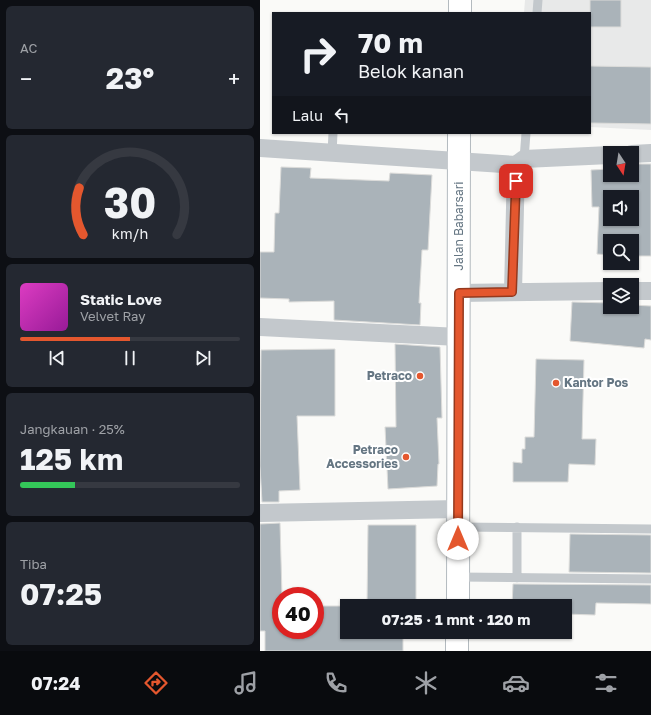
<!DOCTYPE html>
<html lang="id">
<meta charset="utf-8">
<style>
:root{--surface:#171b24;--page:#242831;--text:#f1f3f6;--muted:#9ea1a6;--line:#363941;--accent:#e4572e}
body{margin:0;font-family:"Golos Text",sans-serif;background:var(--page);color:var(--text);height:100vh;display:flex;flex-direction:column;font-size:15px;white-space:nowrap}
*{box-sizing:border-box;margin:0}
p{font-size:13px;color:var(--muted)}
.icon{flex:none;width:22px;height:22px;fill:none;stroke:currentColor;stroke-width:2;stroke-linecap:round;stroke-linejoin:round}
.map{position:relative;flex:1;overflow:hidden}
.side{display:flex;flex-direction:column;gap:6px;padding:6px;background:#0d0f14;width:260px}
.side>*{flex:none}
.guide{position:absolute;left:12px;top:12px;width:319px;height:122px;border-radius:0px;box-shadow:0 1px 3px #0004;background:#171b24;color:var(--text);overflow:hidden}
.needle{width:26px;rotate:168deg}
.controls{position:absolute;left:343px;top:146px;display:grid;gap:8px}
.controls a{display:grid;place-items:center;width:36px;height:36px;border-radius:0px;background:var(--surface);box-shadow:0 1px 3px #0004;font-size:20px}
.speed{position:absolute;left:12px;top:587px;display:flex;gap:8px;font-size:20px;font-weight:700;text-align:center}
.speed>*{display:grid;place-content:center;width:52px;height:52px;border-radius:50%;background:var(--surface);box-shadow:0 1px 3px #0004;line-height:1}
.speed .limit{border:6px solid #d22;background:#fff;color:#111}
.pin{position:absolute;display:grid;place-items:center;width:34px;height:34px;color:#fff;margin:-17px;border-radius:8px;box-shadow:0 2px 6px #0006}
.me{position:absolute;width:44px;margin:-22px;rotate:0deg;stroke-linejoin:round;filter:drop-shadow(0 0 3px #0008)}
.turn{display:flex;align-items:center;gap:14px;height:84px;padding:0 20px;font-size:18px}
.turn .icon{width:52px;height:52px;stroke-width:2.5}
.turn b{display:block;font-size:28px;line-height:34px}
.then{display:flex;align-items:center;height:38px;padding:0 20px;background:#0003;gap:8px;font-size:15px}
.big{font-size:30px;font-weight:700;line-height:1.1}
.side .card{flex:1;display:flex;flex-direction:column;justify-content:center;gap:6px;min-width:0;padding:0 14px;border-radius:6px;background:var(--page)}
.side .dial{align-items:center;gap:0}
.dial svg{height:104px;overflow:visible;fill:none;stroke:var(--line);stroke-width:7;stroke-linecap:round;text-anchor:middle}
.dial text{fill:var(--text);stroke:none}
.song{display:flex;align-items:center;gap:12px}
.cover{width:48px;height:48px;border-radius:6px;background:linear-gradient(135deg,hsl(310 70% 55%),hsl(300 70% 35%))}
.played{height:4px;border-radius:2px;background:linear-gradient(90deg,var(--accent) 50%,var(--line) 50%)}
.keys{display:flex;justify-content:space-around;direction:ltr}
.heat{display:flex;justify-content:space-between;align-items:center;font-size:22px;direction:ltr}
.charge{height:6px;border-radius:3px;background:linear-gradient(90deg,#34c759 25%,var(--line) 0)}
.trip{position:absolute;left:80px;top:599px;width:232px;height:40px;border-radius:0px;background:var(--surface);box-shadow:0 1px 3px #0004;font-weight:700;line-height:40px;text-align:center}
.tab-bar{display:flex;height:64px;justify-content:space-around;align-items:center;background:#090b0e;color:var(--muted)}
.tab-bar .icon{width:28px;height:28px}
.tab-bar .selected{color:var(--accent)}
.tab-bar b{font-size:18px;color:var(--text)}
main{display:flex;flex:1;min-height:0}
.map>svg:first-child{display:block}
.built{fill:#e8e9e9}
.building{fill:#aab3b9;stroke:#dcdcda;fill-rule:evenodd}
.lines{fill:none;stroke-linecap:round;stroke-linejoin:round}
.secondary-casing{stroke:#b3babf;stroke-width:24}
.lane{stroke:#c3c8cc;stroke-width:9}
.street{stroke:#c3c8cc;stroke-width:18}
.secondary{stroke:#fff;stroke-width:22}
.route-casing{stroke:#94391e;stroke-width:10}
.route{stroke:#e4572e;stroke-width:7}
.poi-dot{fill:#e4572e;stroke:#fff;stroke-width:1.5}
.labels{text-anchor:middle;stroke-width:4;stroke-linejoin:round;paint-order:stroke}
.street-label{font-size:12px;fill:#657683;stroke:#fff}
.poi-label{font-size:12px;font-weight:bold;fill:#657683;stroke:#fff;text-anchor:end}
</style>
<main>
<section class="side">
<div class="card"><p>AC</p>
<div class="heat"><a>−</a><b class="big">23°</b><a>+</a></div>
</div>
<div class="card dial"><svg viewBox="0 0 100 80">
<path d="M14 69A42 42 0 1 1 86 69"/>
<path d="M14 69A42 42 0 0 1 11 33" stroke="#e4572e"/>
<text x="50" y="56" font-size="32" font-weight="700">30</text>
<text x="50" y="72" font-size="11">km/h</text>
</svg></div>
<div class="card">
<div class="song"><i class="cover"></i><div><b>Static Love</b><p>Velvet Ray</p></div></div>
<div class="played"></div>
<div class="keys"><svg class="icon" aria-label="previous" viewBox="0 0 24 24"><path d="M18 5L8 12l10 7zM5 5v14"/></svg><svg class="icon" aria-label="pause" viewBox="0 0 24 24"><path d="M8 5v14M16 5v14"/></svg><svg class="icon" aria-label="next" viewBox="0 0 24 24"><path d="M6 5l10 7-10 7zM19 5v14"/></svg></div>
</div>
<div class="card"><p>Jangkauan · 25%</p><b class="big">125 km</b><div class="charge"></div></div>
<div class="card"><p>Tiba</p><b class="big">07:25</b></div>
</section>
<div class="map">
<svg width="391" height="651" viewBox="0 0 391 651">
<rect width="100%" height="100%" fill="#fafaf8"/>
<path class="built" d="M265,0H391V130L330,127V13H264Z"/>
<path class="building" d="M330,0H361V27H330Z
M330,66L391,67V124L330,123Z
M372,164H391V256H372V241H350V255L337,254L339,207H332L331,170L350,169V175H372ZM350,197H372V219H350Z
M21,167L51,168L50,178L129,181L130,173L172,175L168,250H162L159,303H161L160,325L74,320V301L29,302V299L0,298V252H14L15,213H19Z
M312,302L350,303V307H372V305L391,306V340L385,339L384,348L310,341Z
M135,344L180,347L182,418H177L179,464H178L177,486L128,489L125,427H136Z
M75,349V416H37L40,490L19,491V502H2L0,466L1,350Z
M276,359L324,360L322,439H336L335,465L309,464L308,482H253V462L262,463V449H265V437H274Z
M20,523L22,596L21,630H55V606H87V632H143V651H5V631H0V524Z
M108,525H156V606H107Z
M310,534L391,535V573L309,572Z
M253,584L391,585V604L336,603L335,615L305,614V606H252Z"/>
<g class="lines">
<defs>
<path id="secondary" d="M200,13V0
M198,606L199,133
M197,651V632"/>
</defs>
<use href="#secondary" class="secondary-casing"/>
<path class="lane" d="M277,13L278,0
M72,153L73,133
M264,159L266,133
M198,527L391,529
M198,577L391,579
M257,578V527"/>
<path class="street" d="M0,148L256,165L264,159L350,155
M372,154L391,153
M372,291H391
M253,292L256,165
M199,293L350,291
M0,327L199,337
M0,513L198,509"/>
<use href="#secondary" class="secondary"/>
</g>
<g class="lines">
<defs>
<path id="route" d="M198,539L199,293L252,292L256,181"/>
</defs>
<use href="#route" class="route-casing"/>
<use href="#route" class="route"/>
</g>
<g class="poi-dot">
<circle cx="160" cy="376" r="4"/>
<circle cx="296" cy="383" r="4"/>
<circle cx="146" cy="457" r="4"/>
</g>
<g class="labels">
<g class="street-label">
<text transform="translate(199 226) rotate(-90)" y="4">Jalan Babarsari</text>
</g>
<g class="poi-label">
<text x="152" y="380">Petraco</text>
<text x="304" y="387" text-anchor="start">Kantor Pos</text>
<text x="138" y="454">Petraco<tspan x="138" dy="14">Accessories</tspan></text>
</g>
</g>
</svg>
<div class="controls">
<a><svg class="needle" viewBox="-14 -14 28 28"><path d="M0-13l5 13h-10z" fill="#e53935"/><path d="M0 13l5-13h-10z" fill="#9ea1a6"/></svg></a>
<a><svg class="icon" aria-label="sound" viewBox="0 0 24 24"><path d="M4 9h4l5-4v14l-5-4H4zM17 9q2 3 0 6"/></svg></a>
<a><svg class="icon" aria-label="search" viewBox="0 0 24 24"><circle cx="10" cy="10" r="6"/><path d="M15 15l6 6"/></svg></a>
<a><svg class="icon" aria-label="layers" viewBox="0 0 24 24"><path d="M12 4l9 5-9 5-9-5zM3 14l9 5 9-5"/></svg></a>
</div>
<div class="speed"><div class="limit">40</div></div>
<div class="pin" style="left:256px;top:181px;background:#d93025"><svg class="icon" aria-label="arrive" viewBox="0 0 24 24"><path d="M6 21V4h12l-3 4 3 4H6"/></svg></div>
<svg class="me" style="left:198px;top:539px" viewBox="-20 -20 40 40"><circle r="19" fill="#fff"/><path d="M0-13L10 11 0 6-10 11z" fill="#e4572e"/></svg>
<div class="trip">07:25 · 1 mnt · 120 m</div>
<div class="guide">
<div class="turn"><svg class="icon" aria-label="right" viewBox="0 0 24 24"><path d="M7 20v-9h11M14 6l5 5-5 5"/></svg><div><b>70 m</b>Belok kanan</div></div>
<div class="then">Lalu<svg class="icon" aria-label="left" viewBox="0 0 24 24"><path d="M17 20v-9H6M10 6l-5 5 5 5"/></svg></div>
</div>
</div>
</main>
<nav class="tab-bar">
<b>07:24</b>
<svg class="icon selected" aria-label="directions" viewBox="0 0 24 24"><path d="M12 3l9 9-9 9-9-9zM9 14v-3h6M13 9l2 2-2 2"/></svg>
<svg class="icon" aria-label="music" viewBox="0 0 24 24"><path d="M9 18V5l10-2v13"/><circle cx="6" cy="18" r="3"/><circle cx="16" cy="16" r="3"/></svg>
<svg class="icon" aria-label="phone" viewBox="0 0 24 24"><path d="M5 4h4l2 5-3 2q2 4 5 5l2-3 5 2v4C11 20 4 13 5 4z"/></svg>
<svg class="icon" aria-label="climate" viewBox="0 0 24 24"><path d="M12 3v18M4 7l16 10M4 17L20 7"/></svg>
<svg class="icon" aria-label="car" viewBox="0 0 24 24"><path d="M5 17H2v-5l4-1 3-4h7l3 4 3 1v5h-3M9 17h6M6 11h13"/><circle cx="7" cy="17" r="2"/><circle cx="17" cy="17" r="2"/></svg>
<svg class="icon" aria-label="filters" viewBox="0 0 24 24"><path d="M4 7h16M4 17h16"/><circle cx="9" cy="7" r="2"/><circle cx="15" cy="17" r="2"/></svg>
</nav>
